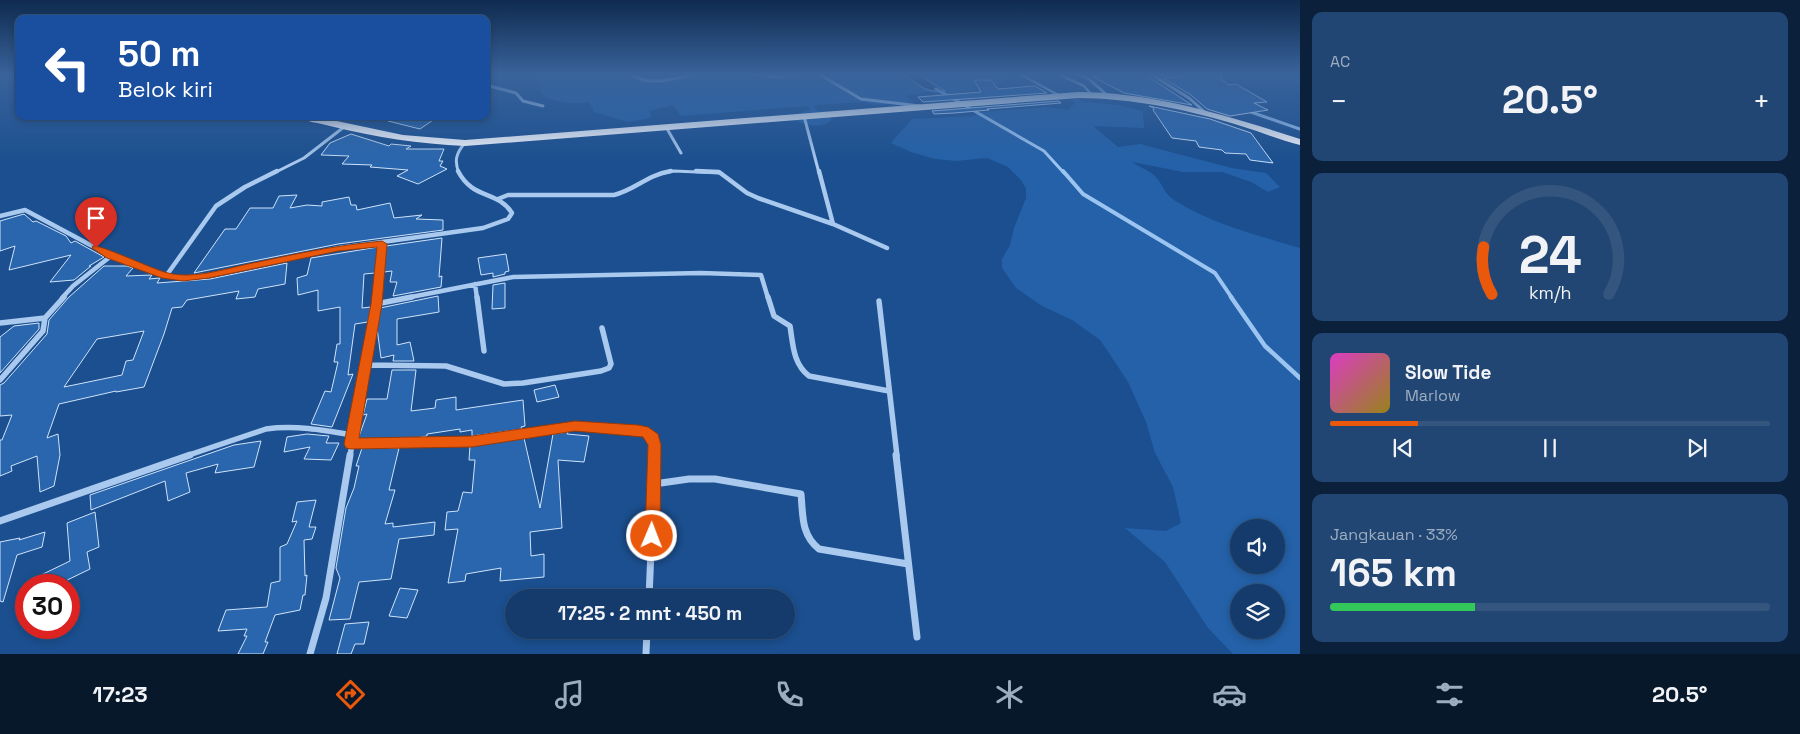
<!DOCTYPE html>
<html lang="id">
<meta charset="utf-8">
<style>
:root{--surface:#143b6b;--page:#214673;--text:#f1f3f6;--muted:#9dadc1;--line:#33557e;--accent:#ea580c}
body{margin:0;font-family:"Space Grotesk",sans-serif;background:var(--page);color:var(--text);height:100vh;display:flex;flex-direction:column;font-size:19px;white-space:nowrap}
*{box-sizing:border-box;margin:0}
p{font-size:16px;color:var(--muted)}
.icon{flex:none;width:28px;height:28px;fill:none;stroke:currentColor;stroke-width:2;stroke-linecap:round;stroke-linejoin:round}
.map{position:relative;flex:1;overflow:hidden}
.side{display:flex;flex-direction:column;gap:12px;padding:12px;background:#0b203b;width:500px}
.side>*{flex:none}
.guide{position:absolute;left:15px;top:15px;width:475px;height:105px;border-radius:10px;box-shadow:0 2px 8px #0003,0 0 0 1px var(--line);background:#1a4fa0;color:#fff;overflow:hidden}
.controls{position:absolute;left:1230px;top:519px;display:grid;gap:10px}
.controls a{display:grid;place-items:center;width:55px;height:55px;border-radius:50%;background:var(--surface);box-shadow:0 2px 8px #0003,0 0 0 1px var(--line);font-size:25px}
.speed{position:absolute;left:15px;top:574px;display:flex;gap:10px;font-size:25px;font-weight:700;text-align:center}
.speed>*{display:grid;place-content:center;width:65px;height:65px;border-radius:50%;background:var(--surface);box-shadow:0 2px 8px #0003,0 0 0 1px var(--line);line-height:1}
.speed .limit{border:8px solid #d22;background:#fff;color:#111}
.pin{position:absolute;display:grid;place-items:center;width:42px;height:42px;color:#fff;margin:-51px -21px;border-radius:50% 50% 50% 0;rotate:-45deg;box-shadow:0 0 5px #0007}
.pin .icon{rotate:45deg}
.me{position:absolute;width:55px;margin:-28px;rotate:1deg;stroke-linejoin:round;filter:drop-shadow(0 0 4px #0008)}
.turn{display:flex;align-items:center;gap:18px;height:105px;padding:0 20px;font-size:22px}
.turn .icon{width:65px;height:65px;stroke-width:2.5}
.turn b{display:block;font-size:35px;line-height:42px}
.big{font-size:38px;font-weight:700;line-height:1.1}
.side .widget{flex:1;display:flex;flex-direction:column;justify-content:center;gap:8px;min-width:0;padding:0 18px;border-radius:10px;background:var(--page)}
.side .dial{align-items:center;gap:0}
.dial svg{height:130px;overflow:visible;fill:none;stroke:var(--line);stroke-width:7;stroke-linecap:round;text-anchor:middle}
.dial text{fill:var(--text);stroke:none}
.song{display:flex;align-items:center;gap:15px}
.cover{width:60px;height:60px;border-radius:8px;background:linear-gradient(135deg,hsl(310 70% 55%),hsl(50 70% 35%))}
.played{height:5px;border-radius:2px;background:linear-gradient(90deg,var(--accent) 20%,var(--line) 20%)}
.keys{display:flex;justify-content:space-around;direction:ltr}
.heat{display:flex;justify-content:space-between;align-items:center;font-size:28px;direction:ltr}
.charge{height:8px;border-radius:4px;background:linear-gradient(90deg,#34c759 33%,var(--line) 0)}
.trip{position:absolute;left:505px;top:589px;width:290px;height:50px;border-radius:25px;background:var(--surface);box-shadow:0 2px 8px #0003,0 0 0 1px var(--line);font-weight:700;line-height:50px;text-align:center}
.tab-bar{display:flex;height:80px;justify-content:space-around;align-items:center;background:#08182b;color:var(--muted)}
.tab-bar .icon{width:35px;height:35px}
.tab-bar .current{color:var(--accent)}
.tab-bar b{font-size:22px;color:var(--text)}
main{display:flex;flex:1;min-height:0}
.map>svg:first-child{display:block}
.green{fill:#2461a8;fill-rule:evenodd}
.water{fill:#123a6d;stroke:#9cc4f0}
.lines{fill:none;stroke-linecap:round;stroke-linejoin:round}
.stream-far2{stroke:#9cc4f0;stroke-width:3}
.stream-far1{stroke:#9cc4f0;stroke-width:4}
.stream{stroke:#9cc4f0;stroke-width:4.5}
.building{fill:#2a66ad;stroke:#cfe3fa;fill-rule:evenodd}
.service{stroke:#a9c9ee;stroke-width:2.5}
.minor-far3{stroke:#a9c9ee;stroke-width:3}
.minor-far2{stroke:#a9c9ee;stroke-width:4.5}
.minor-far1{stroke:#a9c9ee;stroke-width:5.5}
.minor{stroke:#a9c9ee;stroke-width:7}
.trunk{fill:#f8faff;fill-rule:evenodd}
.route{fill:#ea580c;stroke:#983908}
</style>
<main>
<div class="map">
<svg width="1300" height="654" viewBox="0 0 1300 654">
<rect width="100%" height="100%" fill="#1b4f8f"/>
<path class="green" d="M538,73H997L1003,76V81L998,84L978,86L975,90L958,92L960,95L982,103L953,104L939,94L927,92L905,96L914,102L874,105L863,102L815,105L814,108L818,111H830L828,115L832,120C822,129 804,126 792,118L810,109L808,106L681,116L673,105L650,111L651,118L628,122L594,112L589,102C578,104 544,103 540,90C539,86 543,79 544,75Z
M1078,98L1084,102L1117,105L1143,111L1144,128L1093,126L1118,147L1140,144L1232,168L1266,173L1280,187L1268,192L1251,182L1222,172H1183L1132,162C1139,167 1149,170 1155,176C1163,184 1164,194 1174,200C1212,224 1257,235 1300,248V654H1233L1208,628L1165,562L1125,528L1166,531L1181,523L1173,487L1155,453L1146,422L1128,382L1109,353L1100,340L1072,320L1042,306L1016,288L1002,268V259L1010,245L1014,228L1026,198V189L1021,180L1008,167L987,158L956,161L935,159L911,152L891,143L912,119L973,116L983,112L1046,107L1068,110L1075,103L1070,99ZM1239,528H1276V565H1239ZM1276,592V630H1239V592Z"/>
<path class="water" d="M904,73L917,74L945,91C925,93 918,85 904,73Z"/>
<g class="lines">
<path class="stream-far2" d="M936,89L1044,151L1064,173
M1248,111L1300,129"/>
<path class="stream-far1" d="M1063,171L1083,194L1215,273L1232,298"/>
<path class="stream" d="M1231,297L1265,346L1300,378"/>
</g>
<path class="building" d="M1089,73H1146L1147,76L1192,105L1124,93L1093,77L1097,76Z
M1189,73H1221V79L1229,85L1236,84L1267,102L1254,103L1268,110L1230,116L1207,109L1191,95L1163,78L1186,76Z
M974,80H991L998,89L1035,86L1047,93L923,102L918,97L981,92Z
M1059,101L1061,103L987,109L989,110L954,113L934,114L932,111Z
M1149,106L1210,119L1251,133L1273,163L1250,160L1246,154L1225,153L1222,150L1199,147L1196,141L1172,138L1153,110L1154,108Z
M388,116H439L420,129L388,121Z
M351,134L389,146L391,144L411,146L406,149H444L439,161H443L440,166L447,169L418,184L397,176L408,170L370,167L372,165L342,164L349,156L321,155L330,143Z
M297,195L290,208L307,205L322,206V202L349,197L351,205H356L357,210L390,203L394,218L422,215L416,219L443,220V230L338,244L194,273L225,229H236L250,208H273L279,196Z
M24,214L33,222L36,221L66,236L71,243L75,241L104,257L89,266H91L74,280L50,282L71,255L9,270L15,246L0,251V221Z
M442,238L439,277L442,276L441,287L393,296L397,282H390L392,271L384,272L386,246Z
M378,247L375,273L364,274L362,308L371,307L368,322L355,324L348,375L353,374L332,427L311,424L325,391L331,392L338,362H334L337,344H340V307L318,311V290L298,295L297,278L307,275L311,258Z
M506,254L509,271L505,272V274L493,277V273L481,275L478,258Z
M287,263L285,284L258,289L255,297L236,299L239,291L187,300L182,307L172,308L164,334L144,387L116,392V391L59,404L47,438L58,434L60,455L54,486L40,492L37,456L11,466L12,471L0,476V440H2L12,415L0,416V385L4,383L47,334L49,320L69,297L104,266H127L133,268L126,276L152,275L149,279L160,278L157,283L210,279ZM144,331L133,360L126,361L122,375L64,387L97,339Z
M505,283V308L492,309L493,285Z
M438,296L439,312L397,319V345L410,342L414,361H393L394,355L381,358L377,328L380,308Z
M39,323V329L0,373V337L14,326Z
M392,370H416L411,411L435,408L436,400L456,397V410L523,400L525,426L521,427L522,429L472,436V430L460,432V429L427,434V436L416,438L358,439L367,414L363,415L367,399H387Z
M555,385L559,397L537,402L534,390Z
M568,432L567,434L589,436L584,462L558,460L562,528L530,532L531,556L544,554V577L500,581L501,568L466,574L465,581L448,583L458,529L445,530L447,512L458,511L463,492L472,493L475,460H469L470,446L524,438L540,508L553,434Z
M307,434L329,436L326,443H339L331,460L304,459L310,447L284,452L287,437Z
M261,441L254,467L215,473L218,464L186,473L190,492L168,501L165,481L91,510L90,495L234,445Z
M362,448H399L389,490H395L385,524L393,523V527L435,522L434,535L399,539L391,579L359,582L350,619L329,620L340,578L336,568L346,508L354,488L359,466H356Z
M316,500L309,527H316L312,539L304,540L305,576L307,575L305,595H303L300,610L275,615L265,642H268L263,654H238L247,636H244L247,629L218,631L226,610L267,607L271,583L280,581V547L287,544L297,521L292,522L297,502Z
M95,512L99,547L87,552L90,569L57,585H42L41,575L70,561L67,523Z
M45,532L42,547L17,555L3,602L0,601V542L20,538L19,540Z
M400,588L418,590L407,618L389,616Z
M369,622L364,644H355L351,654H337L345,624Z"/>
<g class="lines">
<path class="service" d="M1018,73L1060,96
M1056,73L1084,86L1092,95"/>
<path class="minor-far3" d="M629,73C650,89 677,77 700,73
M745,73L779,77L808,73
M817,73L861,99L920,106
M1076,73L1089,79L1107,95
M1149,73L1189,98L1207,114
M1153,75L1186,73
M486,85L516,93L523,101L543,106
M804,116L819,173
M331,124L344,116
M666,127L681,153
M274,173L304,158L344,127
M459,173C454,161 456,153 465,143
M664,173L674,171L720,173"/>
<path class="minor-far2" d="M696,171L719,172L747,193L758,198L833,224L887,248
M819,171L833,224
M498,199L508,195H614C635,190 647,175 671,171
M0,216L25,210L111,256L166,276L183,278L209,275L339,248L483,228L508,219L512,213C497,190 473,200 458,171
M166,276L216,206L245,187L277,171
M475,284L477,298
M62,298L73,286L111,256
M377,298L382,244
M406,298L513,277L701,273L761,275L768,298"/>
<path class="minor-far1" d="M477,297L484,351
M768,297L774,316L790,326C793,344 793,364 809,376L889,391
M879,301L897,456
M376,304L412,297
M0,323L45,318
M365,365L446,366L504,384L523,383L601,371L609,368L611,364L602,328
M0,380L43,331L45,318L64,297
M351,444L472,441L575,426L644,432C655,437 655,445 655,456
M186,456L266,429C295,425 323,430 352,435
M350,456L377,297"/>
<path class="minor" d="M896,455L917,637
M654,484L689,479H715L801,494C803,515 801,535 819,549L908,564
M0,521L190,455
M649,598L655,455
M310,654L326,598L350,455
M646,654L647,630"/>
<path class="trunk" d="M1078,92C1153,92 1229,116 1300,139V145C1280,140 1261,132 1241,126C1191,110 1131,98 1078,98L465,146C419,144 375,137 330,126C320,123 305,122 297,116H313L403,135L465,140Z"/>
</g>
<linearGradient id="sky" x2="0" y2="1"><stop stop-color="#0f2b4f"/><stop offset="0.45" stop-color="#39639b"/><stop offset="1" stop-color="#39639b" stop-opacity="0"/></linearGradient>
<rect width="1300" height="164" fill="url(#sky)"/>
<path class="route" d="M382,241L387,244L382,304L359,438L472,436L575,421L638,425L648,427L658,434L661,445L660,536L658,540L652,542L647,540L645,536L648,445L643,437L575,431L472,447L351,449L346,448L344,444L371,304L377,247L338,251L209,278L183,281L162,278L107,258L92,248L93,246C100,244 154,270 168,273C196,280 230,267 258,262C299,253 340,245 382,241Z"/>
</svg>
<div class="controls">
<a><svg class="icon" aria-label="sound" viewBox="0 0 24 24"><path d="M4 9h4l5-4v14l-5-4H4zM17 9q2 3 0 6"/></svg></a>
<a><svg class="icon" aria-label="layers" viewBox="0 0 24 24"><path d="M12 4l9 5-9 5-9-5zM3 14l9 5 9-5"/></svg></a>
</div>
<div class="speed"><div class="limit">30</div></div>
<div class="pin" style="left:96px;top:248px;background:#d93025"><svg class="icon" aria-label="arrive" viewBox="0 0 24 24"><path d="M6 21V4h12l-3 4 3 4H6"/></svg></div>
<svg class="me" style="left:652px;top:536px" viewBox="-20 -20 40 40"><circle r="17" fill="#ea580c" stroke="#fff" stroke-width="3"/><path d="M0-11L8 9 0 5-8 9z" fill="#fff"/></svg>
<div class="trip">17:25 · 2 mnt · 450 m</div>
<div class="guide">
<div class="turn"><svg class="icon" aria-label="left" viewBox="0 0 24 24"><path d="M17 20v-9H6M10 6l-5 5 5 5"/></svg><div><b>50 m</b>Belok kiri</div></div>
</div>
</div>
<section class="side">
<div class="widget"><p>AC</p>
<div class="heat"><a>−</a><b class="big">20.5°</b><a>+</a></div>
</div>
<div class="widget dial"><svg viewBox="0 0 100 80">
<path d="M14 69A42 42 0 1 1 86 69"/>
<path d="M14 69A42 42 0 0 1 9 40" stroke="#ea580c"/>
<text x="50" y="56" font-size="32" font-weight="700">24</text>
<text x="50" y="72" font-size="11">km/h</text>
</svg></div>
<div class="widget">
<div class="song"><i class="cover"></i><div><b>Slow Tide</b><p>Marlow</p></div></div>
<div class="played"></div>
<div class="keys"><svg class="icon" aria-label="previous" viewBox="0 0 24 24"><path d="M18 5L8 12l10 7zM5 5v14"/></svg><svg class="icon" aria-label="pause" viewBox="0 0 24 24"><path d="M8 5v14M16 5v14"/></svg><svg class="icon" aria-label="next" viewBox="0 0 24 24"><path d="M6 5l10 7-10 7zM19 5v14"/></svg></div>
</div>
<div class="widget"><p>Jangkauan · 33%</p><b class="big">165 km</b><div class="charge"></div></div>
</section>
</main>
<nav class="tab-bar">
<b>17:23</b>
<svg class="icon current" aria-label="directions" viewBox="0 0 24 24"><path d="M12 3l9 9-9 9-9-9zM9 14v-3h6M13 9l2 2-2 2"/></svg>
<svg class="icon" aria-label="music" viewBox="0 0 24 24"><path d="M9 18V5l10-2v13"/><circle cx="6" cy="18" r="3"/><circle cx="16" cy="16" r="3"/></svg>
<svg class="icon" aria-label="phone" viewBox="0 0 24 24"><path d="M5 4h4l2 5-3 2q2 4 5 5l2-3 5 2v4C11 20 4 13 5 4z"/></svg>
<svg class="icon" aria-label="climate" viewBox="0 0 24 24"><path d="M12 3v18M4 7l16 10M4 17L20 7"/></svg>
<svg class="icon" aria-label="car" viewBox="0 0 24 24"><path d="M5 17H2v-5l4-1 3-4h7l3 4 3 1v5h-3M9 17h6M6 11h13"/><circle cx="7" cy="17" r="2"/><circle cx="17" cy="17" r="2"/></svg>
<svg class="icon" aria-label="filters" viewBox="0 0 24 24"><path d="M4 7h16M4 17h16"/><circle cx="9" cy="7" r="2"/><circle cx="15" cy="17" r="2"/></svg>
<b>20.5°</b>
</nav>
